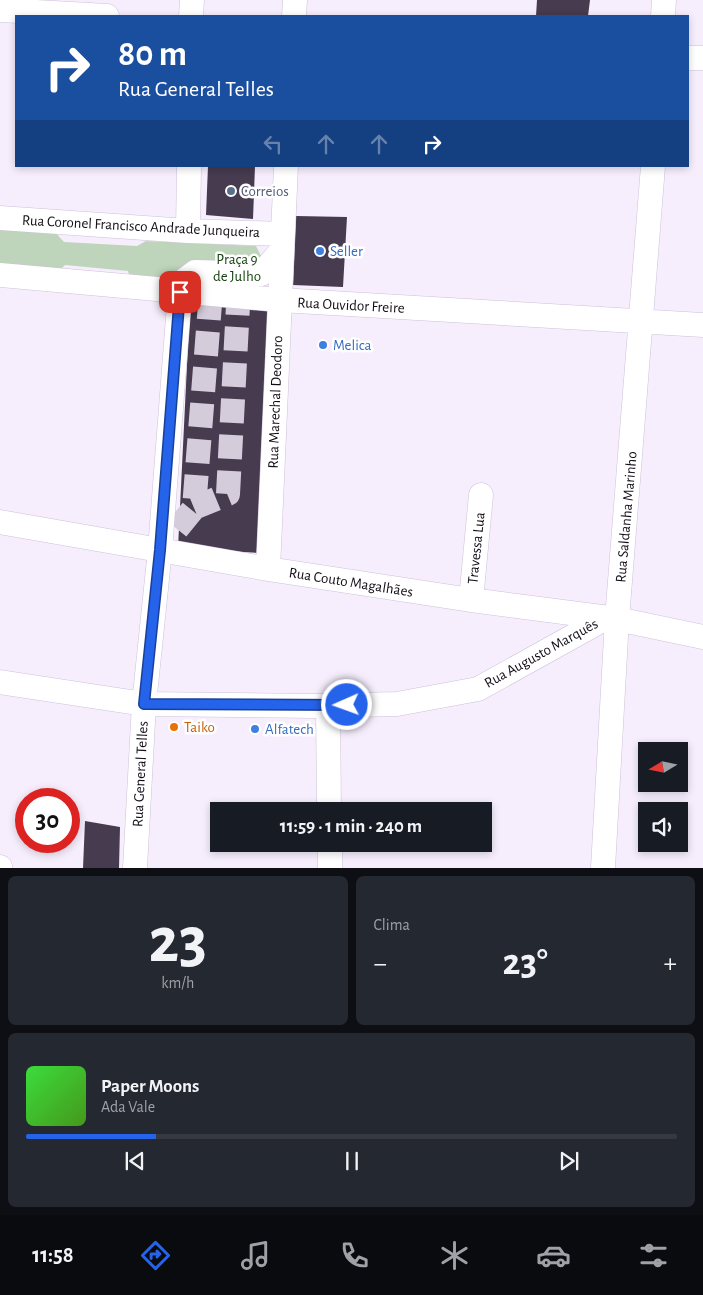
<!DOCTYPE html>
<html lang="pt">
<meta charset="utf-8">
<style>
:root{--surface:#171b24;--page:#242831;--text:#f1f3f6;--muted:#9ea1a6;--line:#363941;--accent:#2563eb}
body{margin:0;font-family:"Alegreya Sans",sans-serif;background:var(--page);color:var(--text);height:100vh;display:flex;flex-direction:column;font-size:19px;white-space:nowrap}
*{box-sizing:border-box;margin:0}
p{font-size:16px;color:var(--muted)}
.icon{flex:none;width:28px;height:28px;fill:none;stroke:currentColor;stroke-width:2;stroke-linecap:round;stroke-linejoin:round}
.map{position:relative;height:868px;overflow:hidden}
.sheet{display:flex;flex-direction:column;gap:8px;padding:8px;background:#0d0f14;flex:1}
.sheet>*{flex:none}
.banner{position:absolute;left:15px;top:15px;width:674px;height:152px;border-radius:0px;box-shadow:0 2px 8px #0003;background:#1a4fa0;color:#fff;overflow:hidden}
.needle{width:32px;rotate:260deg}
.tools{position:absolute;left:638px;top:742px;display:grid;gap:10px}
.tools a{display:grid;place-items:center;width:50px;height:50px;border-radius:0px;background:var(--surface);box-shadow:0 2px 8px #0003;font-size:25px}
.speed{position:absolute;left:15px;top:788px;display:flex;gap:10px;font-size:25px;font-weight:700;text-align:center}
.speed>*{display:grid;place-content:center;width:65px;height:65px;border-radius:50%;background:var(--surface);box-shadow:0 2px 8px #0003;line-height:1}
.speed .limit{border:8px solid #d22;background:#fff;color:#111}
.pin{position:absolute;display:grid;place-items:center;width:42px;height:42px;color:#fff;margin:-21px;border-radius:10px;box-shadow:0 2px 8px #0006}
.me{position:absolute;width:55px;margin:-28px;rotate:268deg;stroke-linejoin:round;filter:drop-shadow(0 0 4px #0008)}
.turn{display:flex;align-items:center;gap:18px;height:105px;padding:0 20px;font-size:22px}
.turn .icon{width:65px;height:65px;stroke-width:2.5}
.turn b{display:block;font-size:35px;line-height:42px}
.lanes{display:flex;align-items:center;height:48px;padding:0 20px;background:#0003;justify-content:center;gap:25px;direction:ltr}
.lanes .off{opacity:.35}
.big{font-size:38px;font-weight:600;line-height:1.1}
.sheet .widget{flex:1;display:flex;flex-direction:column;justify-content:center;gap:8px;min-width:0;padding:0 18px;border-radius:8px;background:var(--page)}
.sheet .dial{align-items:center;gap:0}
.dial b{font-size:65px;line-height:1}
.song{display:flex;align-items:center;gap:15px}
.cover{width:60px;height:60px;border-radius:8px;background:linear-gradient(135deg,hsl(120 70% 55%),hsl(100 70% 35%))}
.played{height:5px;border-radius:2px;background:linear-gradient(90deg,var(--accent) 20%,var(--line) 20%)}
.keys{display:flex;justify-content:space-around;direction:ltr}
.heat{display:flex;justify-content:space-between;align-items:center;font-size:28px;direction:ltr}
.sheet .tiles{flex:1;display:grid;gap:8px;grid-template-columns:1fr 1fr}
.widget:last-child{grid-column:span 2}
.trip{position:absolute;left:210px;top:802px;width:282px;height:50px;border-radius:0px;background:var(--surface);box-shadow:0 2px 8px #0003;font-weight:600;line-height:50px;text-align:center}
.tabs{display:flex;height:80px;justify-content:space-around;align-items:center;background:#090b0e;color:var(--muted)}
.tabs .icon{width:35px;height:35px}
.tabs .on{color:var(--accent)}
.tabs b{font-size:22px;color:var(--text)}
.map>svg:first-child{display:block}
.green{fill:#bfd5bb}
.building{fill:#463b4f}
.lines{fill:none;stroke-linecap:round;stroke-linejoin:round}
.minor-tunnel{stroke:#d4ccda;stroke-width:24;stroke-dasharray:24 12;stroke-linecap:butt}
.minor-casing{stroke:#cec1d9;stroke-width:25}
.minor{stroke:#fff;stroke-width:24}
.route-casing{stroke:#184099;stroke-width:12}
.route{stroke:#2563eb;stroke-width:9}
.service-dot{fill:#5c6f8a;stroke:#fff;stroke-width:2}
.shop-dot{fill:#3f7fe0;stroke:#fff;stroke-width:2}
.food-dot{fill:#e8710a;stroke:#fff;stroke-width:2}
.labels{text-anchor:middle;stroke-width:5;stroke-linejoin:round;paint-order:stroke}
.service-label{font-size:15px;fill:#4e5e75;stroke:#fff;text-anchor:start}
.street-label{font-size:15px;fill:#130e16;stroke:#fff}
.shop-label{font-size:15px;fill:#366cbe;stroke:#fff;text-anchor:start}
.park-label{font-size:15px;fill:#184413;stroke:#fff}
.food-label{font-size:15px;fill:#c56008;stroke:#fff;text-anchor:start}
</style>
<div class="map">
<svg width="703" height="868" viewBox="0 0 703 868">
<rect width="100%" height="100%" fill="#f6eefd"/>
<path class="green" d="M0,228L54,231L64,242L137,246L146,241L256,246L262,258L260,283L249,290L130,279L128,271L65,265L58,272L0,268Z"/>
<path class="building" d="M537,0H590L588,16H536Z
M208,166H255L253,219L206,215Z
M296,216L347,217L343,287L293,285Z
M190,304L272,308L260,553L178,548Z
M85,821L120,827L119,868H83Z"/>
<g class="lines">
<path class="minor-tunnel" d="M194,508L228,494L238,305
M177,529L194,508L210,304"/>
<defs>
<path id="minor" d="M0,10L107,16
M191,16L192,0
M294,16L295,0
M663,16L664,0
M688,58H703
M0,218L188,231L282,234
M188,231L189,166
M0,275L280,300L703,325
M0,522L268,569L471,600L617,619L703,637
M268,569L286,166
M471,600L481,495
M0,682L144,704L313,706L397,704L478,689L606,618
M328,706L329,811
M330,844V868
M0,867V868
M135,868L144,704L160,550L180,292L183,281L195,272L261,274L282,250
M603,868L617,619L653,166"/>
</defs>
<use href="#minor" class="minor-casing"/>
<use href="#minor" class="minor"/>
</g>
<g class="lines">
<defs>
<path id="route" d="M180,292L160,550L144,704L347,705"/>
</defs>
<use href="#route" class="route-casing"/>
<use href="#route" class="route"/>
</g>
<circle class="service-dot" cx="231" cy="191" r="5"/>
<g class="shop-dot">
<circle cx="320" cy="251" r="5"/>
<circle cx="323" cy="345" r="5"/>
<circle cx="255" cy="729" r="5"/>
</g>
<circle class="food-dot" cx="174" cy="727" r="5"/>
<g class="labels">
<g class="service-label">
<text x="241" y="196">Correios</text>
</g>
<g class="street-label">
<text transform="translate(141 226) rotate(3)" y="5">Rua Coronel Francisco Andrade Junqueira</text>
<text transform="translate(351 305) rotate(3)" y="5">Rua Ouvidor Freire</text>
<text transform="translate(275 402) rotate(-88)" y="5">Rua Marechal Deodoro</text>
<text transform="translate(626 517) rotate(-85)" y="5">Rua Saldanha Marinho</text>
<text transform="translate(476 548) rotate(-84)" y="5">Travessa Lua</text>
<text transform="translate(351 582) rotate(9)" y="5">Rua Couto Magalhães</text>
<text transform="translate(541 653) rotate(-29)" y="5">Rua Augusto Marquês</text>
<text transform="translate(140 774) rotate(-87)" y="5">Rua General Telles</text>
</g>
<g class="shop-label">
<text x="330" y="256">Seller</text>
<text x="333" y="350">Melica</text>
<text x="265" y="734">Alfatech</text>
</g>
<g class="park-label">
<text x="237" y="264">Praça 9<tspan x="237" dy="17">de Julho</tspan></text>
</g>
<g class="food-label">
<text x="184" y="732">Taiko</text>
</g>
</g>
</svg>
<div class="tools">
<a><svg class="needle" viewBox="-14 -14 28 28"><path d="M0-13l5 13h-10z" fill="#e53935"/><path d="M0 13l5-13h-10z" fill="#9ea1a6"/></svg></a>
<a><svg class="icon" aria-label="sound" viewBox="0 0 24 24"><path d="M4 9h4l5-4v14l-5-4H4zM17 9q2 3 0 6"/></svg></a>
</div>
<div class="speed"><div class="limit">30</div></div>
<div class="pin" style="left:180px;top:292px;background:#d93025"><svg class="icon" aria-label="arrive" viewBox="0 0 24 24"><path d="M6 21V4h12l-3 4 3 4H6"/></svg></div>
<svg class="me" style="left:347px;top:705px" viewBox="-20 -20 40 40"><circle r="17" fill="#2563eb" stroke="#fff" stroke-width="3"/><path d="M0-11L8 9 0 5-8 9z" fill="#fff"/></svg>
<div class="trip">11:59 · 1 min · 240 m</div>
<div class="banner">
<div class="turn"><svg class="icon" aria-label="right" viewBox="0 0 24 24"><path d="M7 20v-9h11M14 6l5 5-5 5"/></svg><div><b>80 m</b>Rua General Telles</div></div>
<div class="lanes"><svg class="icon off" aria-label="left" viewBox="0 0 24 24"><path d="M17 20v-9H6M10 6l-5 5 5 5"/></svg><svg class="icon off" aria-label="ahead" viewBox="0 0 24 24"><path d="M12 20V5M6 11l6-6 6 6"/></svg><svg class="icon off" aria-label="ahead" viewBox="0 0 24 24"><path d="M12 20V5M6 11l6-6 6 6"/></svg><svg class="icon" aria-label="right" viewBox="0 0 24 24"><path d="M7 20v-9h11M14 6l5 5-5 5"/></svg></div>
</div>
</div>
<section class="sheet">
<div class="tiles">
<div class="widget dial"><b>23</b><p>km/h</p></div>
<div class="widget"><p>Clima</p>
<div class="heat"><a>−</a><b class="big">23°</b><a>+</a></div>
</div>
<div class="widget">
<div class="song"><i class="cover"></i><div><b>Paper Moons</b><p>Ada Vale</p></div></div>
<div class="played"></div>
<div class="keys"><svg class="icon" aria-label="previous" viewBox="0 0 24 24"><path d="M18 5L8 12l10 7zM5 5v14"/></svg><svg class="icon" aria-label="pause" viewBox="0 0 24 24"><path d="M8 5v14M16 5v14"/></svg><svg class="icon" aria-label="next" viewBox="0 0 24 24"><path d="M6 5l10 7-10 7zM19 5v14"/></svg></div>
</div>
</div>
</section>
<nav class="tabs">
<b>11:58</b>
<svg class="icon on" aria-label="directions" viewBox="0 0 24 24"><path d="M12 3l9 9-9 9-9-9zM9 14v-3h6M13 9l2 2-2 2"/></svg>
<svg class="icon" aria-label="music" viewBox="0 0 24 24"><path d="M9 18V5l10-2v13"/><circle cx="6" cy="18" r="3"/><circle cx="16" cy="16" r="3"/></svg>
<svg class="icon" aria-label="phone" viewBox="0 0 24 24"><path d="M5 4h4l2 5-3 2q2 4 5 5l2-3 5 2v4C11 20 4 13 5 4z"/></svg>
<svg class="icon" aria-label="climate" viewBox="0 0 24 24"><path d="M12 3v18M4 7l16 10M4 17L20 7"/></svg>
<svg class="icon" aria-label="car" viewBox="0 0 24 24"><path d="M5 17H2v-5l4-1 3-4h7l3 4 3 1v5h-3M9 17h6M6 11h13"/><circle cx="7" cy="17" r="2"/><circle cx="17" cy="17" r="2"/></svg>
<svg class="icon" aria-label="filters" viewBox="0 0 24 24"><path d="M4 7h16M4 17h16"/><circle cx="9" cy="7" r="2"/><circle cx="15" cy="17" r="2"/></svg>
</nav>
